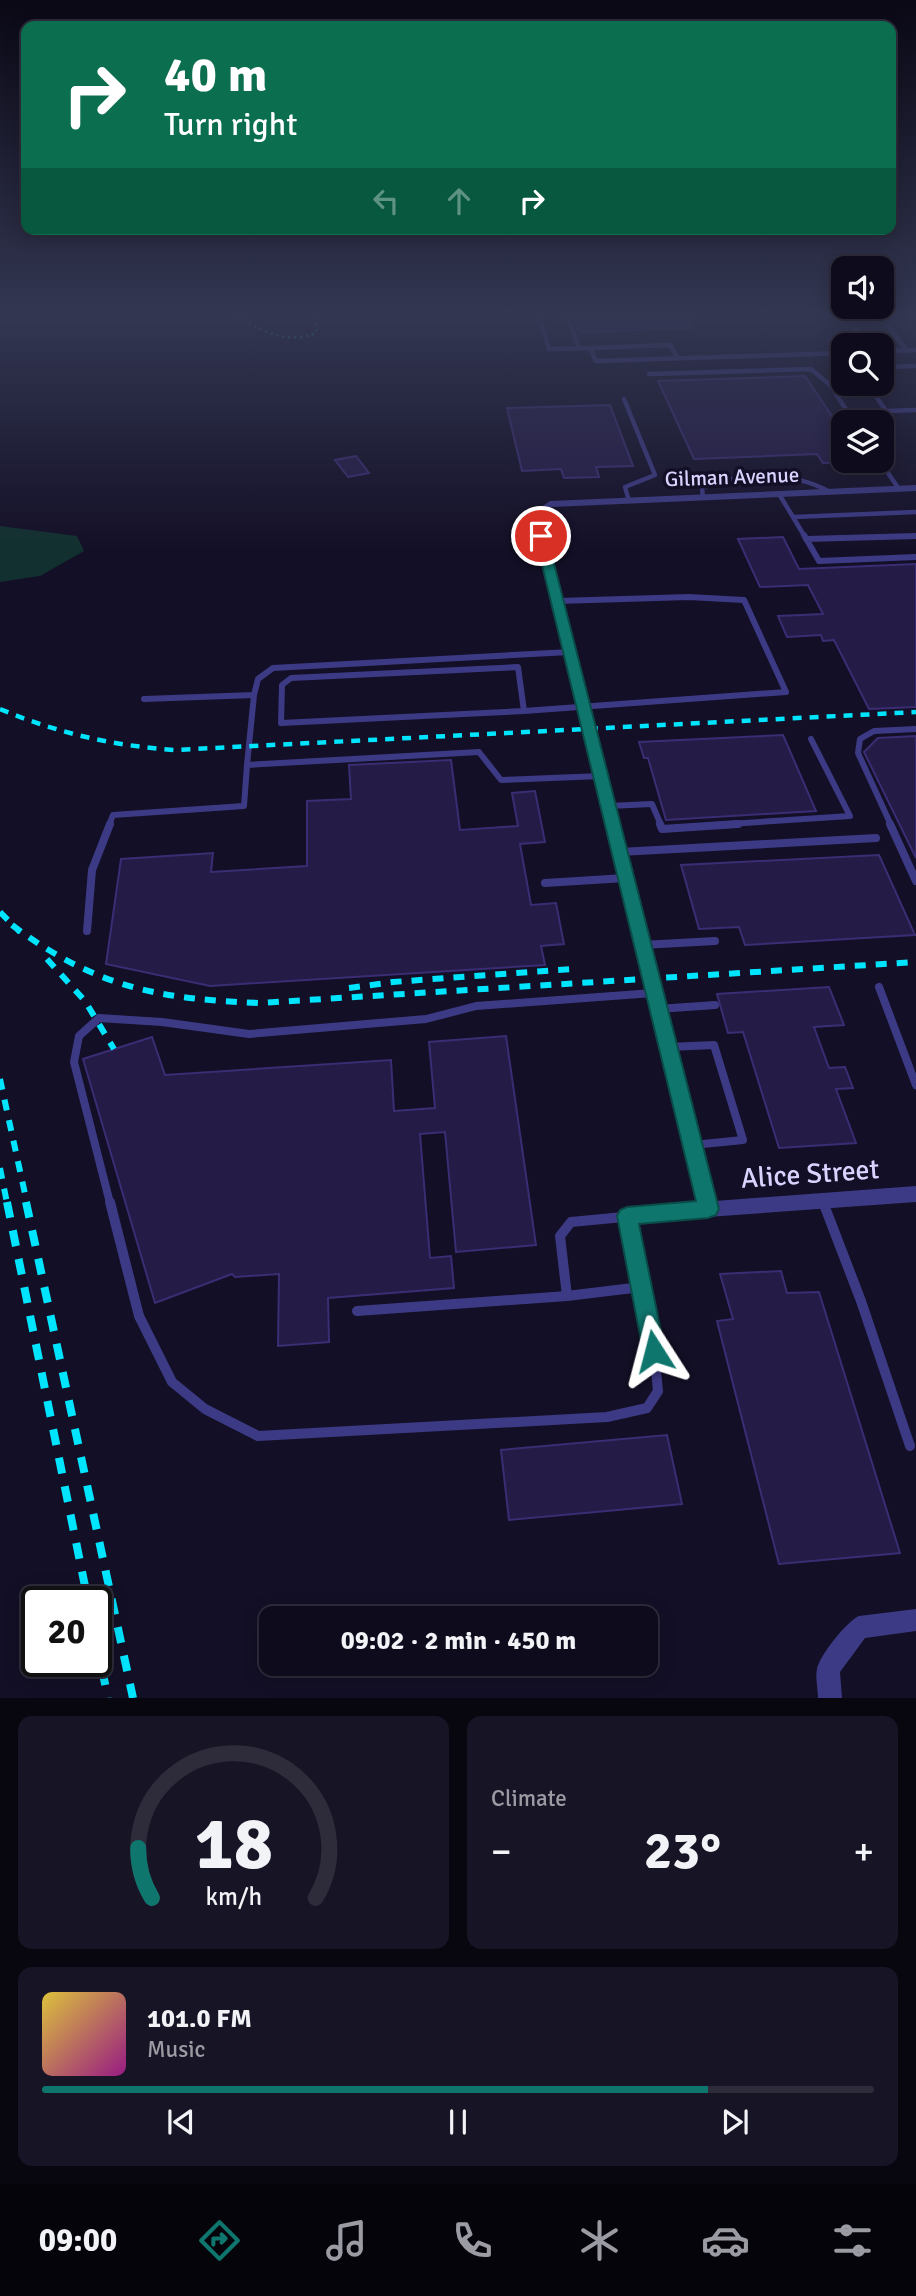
<!DOCTYPE html>
<meta charset="utf-8">
<style>
:root{--surface:#0e0b1c;--page:#171425;--text:#f1f3f6;--muted:#9b9ba3;--line:#2e2b3b;--accent:#0f766e}
body{margin:0;font-family:Signika,sans-serif;background:var(--page);color:var(--text);height:100vh;display:flex;flex-direction:column;font-size:26px;white-space:nowrap}
*{box-sizing:border-box;margin:0}
p{font-size:23px;color:var(--muted)}
.icon{flex:none;width:38px;height:38px;fill:none;stroke:currentColor;stroke-width:2;stroke-linecap:round;stroke-linejoin:round}
.map{position:relative;height:1698px;overflow:hidden}
.details{display:flex;flex-direction:column;gap:18px;padding:18px;background:#08060f;flex:1}
.details>*{flex:none}
.guide{position:absolute;left:21px;top:21px;width:875px;height:214px;border-radius:14px;box-shadow:0 4px 18px #0003,0 0 0 2px var(--line);background:#0b6e4f;color:#fff;overflow:hidden}
.tools{position:absolute;left:831px;top:256px;display:grid;gap:14px}
.tools a{display:grid;place-items:center;width:63px;height:63px;border-radius:14px;background:var(--surface);box-shadow:0 4px 18px #0003,0 0 0 2px var(--line);font-size:35px}
.speed{position:absolute;left:21px;top:1586px;display:flex;gap:14px;font-size:35px;font-weight:700;text-align:center}
.speed>*{display:grid;place-content:center;width:91px;height:91px;border-radius:50%;background:var(--surface);box-shadow:0 4px 18px #0003,0 0 0 2px var(--line);line-height:1}
.speed .limit{border:4px solid #111;border-radius:10px;background:#fff;color:#111}
.pin{position:absolute;display:grid;place-items:center;width:60px;height:60px;color:#fff;margin:-30px;border:4px solid #fff;border-radius:50%;box-shadow:0 2px 7px #0007}
.me{position:absolute;width:77px;margin:-38px;rotate:351deg;stroke-linejoin:round;filter:drop-shadow(0 0 5px #0008)}
.turn{display:flex;align-items:center;gap:24px;height:147px;padding:0 28px;font-size:32px}
.turn .icon{width:91px;height:91px;stroke-width:2.5}
.turn b{display:block;font-size:49px;line-height:60px}
.lanes{display:flex;align-items:center;height:66px;padding:0 28px;background:#0003;justify-content:center;gap:35px;direction:ltr}
.lanes .off{opacity:.35}
.big{font-size:52px;font-weight:800;line-height:1.1}
.details .tile{flex:1;display:flex;flex-direction:column;justify-content:center;gap:10px;min-width:0;padding:0 24px;border-radius:14px;background:var(--page)}
.details .dial{align-items:center;gap:0}
.dial svg{height:182px;overflow:visible;fill:none;stroke:var(--line);stroke-width:7;stroke-linecap:round;text-anchor:middle}
.dial text{fill:var(--text);stroke:none}
.song{display:flex;align-items:center;gap:21px}
.cover{width:84px;height:84px;border-radius:10px;background:linear-gradient(135deg,hsl(50 70% 55%),hsl(310 70% 35%))}
.played{height:7px;border-radius:4px;background:linear-gradient(90deg,var(--accent) 80%,var(--line) 80%)}
.keys{display:flex;justify-content:space-around;direction:ltr}
.heat{display:flex;justify-content:space-between;align-items:center;font-size:38px;direction:ltr}
.details .tiles{flex:1;display:grid;gap:18px;grid-template-columns:1fr 1fr}
.tile:last-child{grid-column:span 2}
.trip{position:absolute;left:259px;top:1606px;width:399px;height:70px;border-radius:14px;background:var(--surface);box-shadow:0 4px 18px #0003,0 0 0 2px var(--line);font-weight:800;line-height:70px;text-align:center}
.tabs{display:flex;height:112px;justify-content:space-around;align-items:center;background:#06040b;color:var(--muted)}
.tabs .icon{width:49px;height:49px}
.tabs .on{color:var(--accent)}
.tabs b{font-size:32px;color:var(--text)}
.map>svg:first-child{display:block}
.green{fill:#12302f}
.building{fill:#241b47;stroke:#3b2d73;stroke-width:2}
.lines{fill:none;stroke-linecap:round;stroke-linejoin:round}
.path{stroke:#2fb8b0;stroke-width:2.5;stroke-dasharray:2.5 3.5;stroke-linecap:butt}
.lane-far3{stroke:#3d3a85;stroke-width:4.5}
.lane-far2{stroke:#3d3a85;stroke-width:6}
.lane-far1{stroke:#3d3a85;stroke-width:8}
.lane{stroke:#3d3a85;stroke-width:10}
.street{fill:#3d3a85;fill-rule:evenodd}
.rail-far2{stroke:#00e5ff;stroke-width:4.5;stroke-dasharray:9 8;stroke-linecap:butt}
.rail-far1{stroke:#00e5ff;stroke-width:6;stroke-dasharray:11 10;stroke-linecap:butt}
.rail{stroke:#00e5ff;stroke-width:8;stroke-dasharray:16 13;stroke-linecap:butt}
.route{fill:#0f766e;stroke:#0a4d48;stroke-width:2}
.labels{text-anchor:middle;stroke-width:7;stroke-linejoin:round;paint-order:stroke}
.far-street-label{font-size:21px;fill:#d9d4ff;stroke:#130f26}
.near-street-label{font-size:28px;fill:#d9d4ff;stroke:#130f26}
</style>
<div class="map">
<svg width="916" height="1698" viewBox="0 0 916 1698">
<rect width="100%" height="100%" fill="#130f26"/>
<path class="green" d="M0,526L77,536L84,551L40,576L0,582Z"/>
<path class="building" d="M574,316H689V328L580,332Z
M805,376L844,434V462L823,463L817,454L694,459L658,381Z
M610,405L633,466L596,467L599,477L564,478L561,469L522,471L507,408Z
M356,456L369,473L348,477L335,460Z
M783,537L799,569L916,564V707L869,709L834,640L823,641L821,635L787,637L778,616L823,614L808,585L760,587L738,539Z
M783,735L816,811L666,820L648,758H644L639,742Z
M916,736V858L864,752L878,738Z
M451,760L460,830L518,826L512,793L535,791L545,842L520,844L531,905L556,903L564,944L541,946L545,965L210,986L106,964L121,859L213,853L211,872L307,866V801L351,799L349,765Z
M879,855L915,935L745,945L739,927L699,929L681,865Z
M829,987L844,1025L814,1027L829,1068L845,1067L853,1088L836,1089L856,1143L779,1148L743,1032L728,1033L717,994Z
M506,1036L536,1245L456,1252L445,1132L420,1134L430,1258L451,1256L454,1288L328,1298L329,1342L278,1346L279,1274L235,1277L232,1274L155,1303L83,1059L152,1037L165,1075L391,1060L394,1111L435,1108L429,1042Z
M781,1271L787,1293L819,1292L900,1553L779,1564L717,1321L733,1319L720,1274Z
M667,1435L682,1504L509,1520L501,1450Z"/>
<g class="lines">
<path class="path" d="M239,316C263,333 287,344 316,333L317,316"/>
<path class="lane-far3" d="M539,316L549,349L590,348L596,361L844,353
M567,316L579,348
M888,326L907,351
M855,328L869,345
M590,348L670,345L678,358
M882,351L916,350
M882,367L916,366
M649,374L811,369L830,385L854,422
M867,383L886,411L916,410
M624,399L655,475L625,487L629,501
M879,460L899,489
M779,494L793,517L916,512
M703,497L702,488C741,472 793,471 830,492
M793,517L805,537
M882,537L916,536"/>
<path class="lane-far2" d="M804,535L819,561L916,557
M806,539L916,536
M518,667L524,711L281,723L282,685L291,678Z
M254,695L258,679L273,668L570,652
M144,699L254,695L247,765
M524,711L786,692L744,600L689,597L558,601
M608,806L652,804L661,825
M109,825L113,815L244,806L247,765L479,752L501,780L601,776
M713,825L850,816L811,739
M891,825L858,753L860,739L874,731L916,729"/>
<path class="lane-far1" d="M660,824L662,829L738,824
M890,824L916,881
M620,852L876,838
M545,883L625,878
M87,931L92,870L110,824
M642,945L715,941
M879,987L916,1085
M658,1009L715,1005
M669,1047L714,1045L743,1140L693,1145
M110,1203L74,1062L79,1036L99,1018L162,1022L249,1034L426,1019L476,1006L653,993"/>
<path class="lane" d="M110,1202L139,1316L172,1382L205,1409L258,1436L607,1417L647,1408L658,1391L652,1331L641,1287
M823,1202L861,1301L910,1446
M567,1296L641,1287L627,1216
M357,1311L567,1296L560,1236L571,1222L708,1209"/>
<path class="street" d="M916,485V491L552,507L541,515L715,1201L916,1186V1202L708,1217L702,1215L699,1209L531,514L550,501Z
M916,1609V1631L865,1638L840,1672L842,1698H818C818,1689 815,1677 817,1669C819,1656 848,1620 859,1616Z"/>
<path class="rail-far2" d="M0,709C57,733 114,746 175,750L916,712"/>
<path class="rail-far1" d="M0,912L20,932
M12,925C95,987 157,999 259,1003L916,962
M47,959L85,1001L114,1049
M349,988L393,982L571,969
M0,1079L27,1203
M0,1168L7,1203"/>
<path class="rail" d="M7,1202L88,1601
M26,1202L133,1698
M96,1641L108,1698"/>
</g>
<linearGradient id="sky" x2="0" y2="1"><stop stop-color="#0a0815"/><stop offset="0.57" stop-color="#333752"/><stop offset="1" stop-color="#333752" stop-opacity="0"/></linearGradient>
<rect width="916" height="553" fill="url(#sky)"/>
<path class="route" d="M541,532L547,536L719,1209L716,1215L708,1218L639,1224L665,1351L662,1358L654,1362L646,1358L643,1351L617,1216L620,1210L627,1207L696,1201L535,536Z"/>
<g class="labels">
<g class="far-street-label">
<text transform="translate(732 477) rotate(-2)" y="7">Gilman Avenue</text>
</g>
<g class="near-street-label">
<text transform="translate(810 1173) rotate(-4)" y="10">Alice Street</text>
</g>
</g>
</svg>
<div class="tools">
<a><svg class="icon" aria-label="sound" viewBox="0 0 24 24"><path d="M4 9h4l5-4v14l-5-4H4zM17 9q2 3 0 6"/></svg></a>
<a><svg class="icon" aria-label="search" viewBox="0 0 24 24"><circle cx="10" cy="10" r="6"/><path d="M15 15l6 6"/></svg></a>
<a><svg class="icon" aria-label="layers" viewBox="0 0 24 24"><path d="M12 4l9 5-9 5-9-5zM3 14l9 5 9-5"/></svg></a>
</div>
<div class="speed"><div class="limit">20</div></div>
<div class="pin" style="left:541px;top:536px;background:#d93025"><svg class="icon" aria-label="arrive" viewBox="0 0 24 24"><path d="M6 21V4h12l-3 4 3 4H6"/></svg></div>
<svg class="me" style="left:654px;top:1351px" viewBox="-20 -20 40 40"><path d="M0-17L14 15 0 8-14 15z" fill="#0f766e" stroke="#fff" stroke-width="4"/></svg>
<div class="trip">09:02 · 2 min · 450 m</div>
<div class="guide">
<div class="turn"><svg class="icon" aria-label="right" viewBox="0 0 24 24"><path d="M7 20v-9h11M14 6l5 5-5 5"/></svg><div><b>40 m</b>Turn right</div></div>
<div class="lanes"><svg class="icon off" aria-label="left" viewBox="0 0 24 24"><path d="M17 20v-9H6M10 6l-5 5 5 5"/></svg><svg class="icon off" aria-label="ahead" viewBox="0 0 24 24"><path d="M12 20V5M6 11l6-6 6 6"/></svg><svg class="icon" aria-label="right" viewBox="0 0 24 24"><path d="M7 20v-9h11M14 6l5 5-5 5"/></svg></div>
</div>
</div>
<section class="details">
<div class="tiles">
<div class="tile dial"><svg viewBox="0 0 100 80">
<path d="M14 69A42 42 0 1 1 86 69"/>
<path d="M14 69A42 42 0 0 1 8 47" stroke="#0f766e"/>
<text x="50" y="56" font-size="32" font-weight="700">18</text>
<text x="50" y="72" font-size="11">km/h</text>
</svg></div>
<div class="tile"><p>Climate</p>
<div class="heat"><a>−</a><b class="big">23°</b><a>+</a></div>
</div>
<div class="tile">
<div class="song"><i class="cover"></i><div><b>101.0 FM</b><p>Music</p></div></div>
<div class="played"></div>
<div class="keys"><svg class="icon" aria-label="previous" viewBox="0 0 24 24"><path d="M18 5L8 12l10 7zM5 5v14"/></svg><svg class="icon" aria-label="pause" viewBox="0 0 24 24"><path d="M8 5v14M16 5v14"/></svg><svg class="icon" aria-label="next" viewBox="0 0 24 24"><path d="M6 5l10 7-10 7zM19 5v14"/></svg></div>
</div>
</div>
</section>
<nav class="tabs">
<b>09:00</b>
<svg class="icon on" aria-label="directions" viewBox="0 0 24 24"><path d="M12 3l9 9-9 9-9-9zM9 14v-3h6M13 9l2 2-2 2"/></svg>
<svg class="icon" aria-label="music" viewBox="0 0 24 24"><path d="M9 18V5l10-2v13"/><circle cx="6" cy="18" r="3"/><circle cx="16" cy="16" r="3"/></svg>
<svg class="icon" aria-label="phone" viewBox="0 0 24 24"><path d="M5 4h4l2 5-3 2q2 4 5 5l2-3 5 2v4C11 20 4 13 5 4z"/></svg>
<svg class="icon" aria-label="climate" viewBox="0 0 24 24"><path d="M12 3v18M4 7l16 10M4 17L20 7"/></svg>
<svg class="icon" aria-label="car" viewBox="0 0 24 24"><path d="M5 17H2v-5l4-1 3-4h7l3 4 3 1v5h-3M9 17h6M6 11h13"/><circle cx="7" cy="17" r="2"/><circle cx="17" cy="17" r="2"/></svg>
<svg class="icon" aria-label="filters" viewBox="0 0 24 24"><path d="M4 7h16M4 17h16"/><circle cx="9" cy="7" r="2"/><circle cx="15" cy="17" r="2"/></svg>
</nav>
